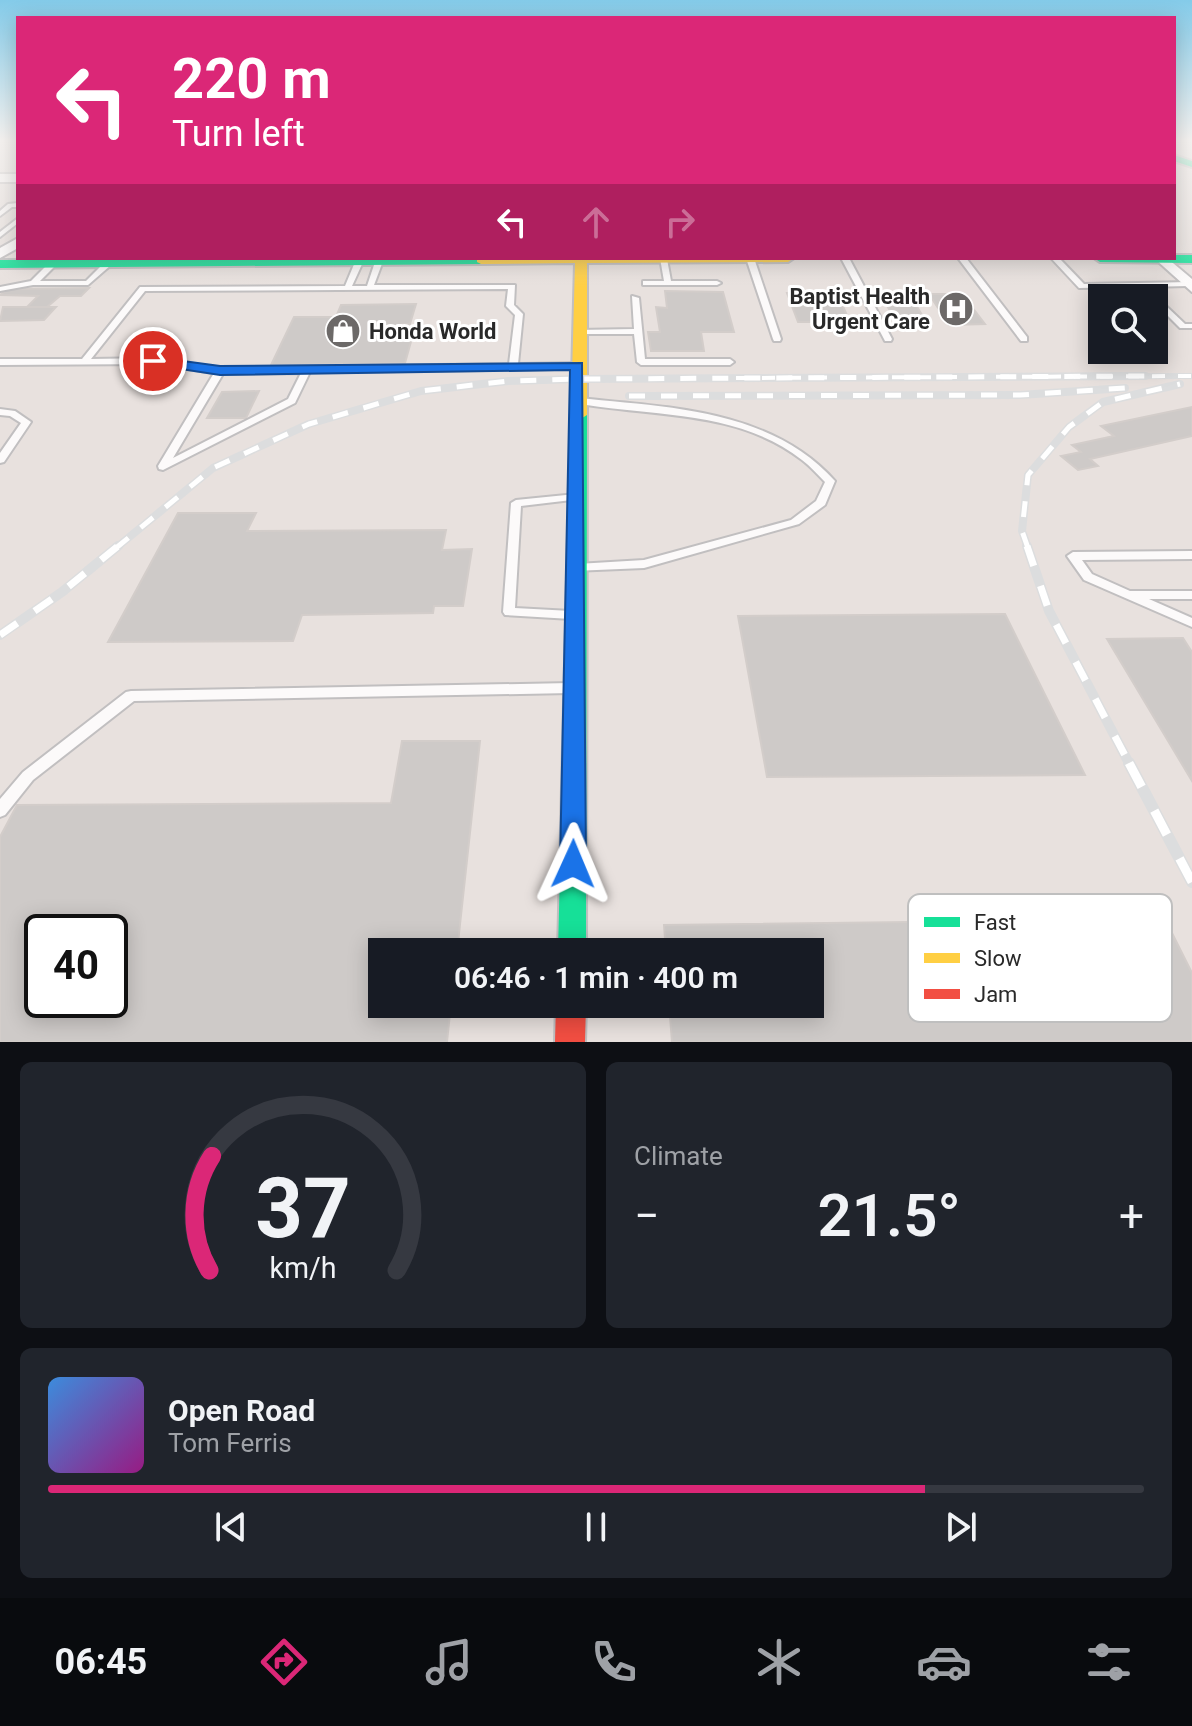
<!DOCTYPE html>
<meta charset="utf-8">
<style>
:root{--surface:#171b24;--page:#20242c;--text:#f1f3f6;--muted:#9ea1a6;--line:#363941;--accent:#db2777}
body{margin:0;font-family:Roboto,sans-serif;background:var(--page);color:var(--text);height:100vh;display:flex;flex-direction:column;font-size:30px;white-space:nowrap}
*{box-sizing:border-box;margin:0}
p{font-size:26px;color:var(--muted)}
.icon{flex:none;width:44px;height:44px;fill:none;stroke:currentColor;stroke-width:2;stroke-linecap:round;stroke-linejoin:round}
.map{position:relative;height:1042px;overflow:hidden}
.panel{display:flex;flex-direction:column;gap:20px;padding:20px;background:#0d0f14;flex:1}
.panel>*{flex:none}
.hud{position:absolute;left:16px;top:16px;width:1160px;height:244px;border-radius:0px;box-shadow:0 4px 20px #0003;background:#db2777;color:#fff;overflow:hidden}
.buttons{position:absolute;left:1088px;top:284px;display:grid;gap:16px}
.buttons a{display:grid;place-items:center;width:80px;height:80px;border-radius:0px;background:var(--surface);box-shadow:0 4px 20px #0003;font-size:40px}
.speed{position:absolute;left:24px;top:914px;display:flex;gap:16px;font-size:40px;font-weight:700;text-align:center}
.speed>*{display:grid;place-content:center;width:104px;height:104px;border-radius:50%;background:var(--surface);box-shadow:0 4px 20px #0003;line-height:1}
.speed .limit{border:4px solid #111;border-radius:12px;background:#fff;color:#111}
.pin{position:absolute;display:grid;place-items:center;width:68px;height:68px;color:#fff;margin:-34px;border:4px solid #fff;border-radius:50%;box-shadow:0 2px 8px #0007}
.me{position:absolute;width:88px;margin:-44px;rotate:1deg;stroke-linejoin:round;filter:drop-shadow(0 0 6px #0008)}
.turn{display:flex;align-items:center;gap:28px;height:168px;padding:0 24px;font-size:36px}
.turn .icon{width:104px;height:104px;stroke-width:2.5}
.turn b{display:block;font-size:56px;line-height:68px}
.lanes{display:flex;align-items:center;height:76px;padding:0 24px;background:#0003;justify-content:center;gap:40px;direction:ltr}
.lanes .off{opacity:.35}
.big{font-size:60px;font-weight:600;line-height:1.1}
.panel .widget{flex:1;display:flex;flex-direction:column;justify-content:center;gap:12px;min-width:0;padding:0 28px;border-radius:12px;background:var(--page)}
.panel .dial{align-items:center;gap:0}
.dial svg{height:208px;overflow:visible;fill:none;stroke:var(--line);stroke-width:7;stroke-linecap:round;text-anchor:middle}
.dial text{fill:var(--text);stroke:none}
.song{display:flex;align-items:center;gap:24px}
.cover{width:96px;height:96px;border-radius:12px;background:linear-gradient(135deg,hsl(210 70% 55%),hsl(310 70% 35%))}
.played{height:8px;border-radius:4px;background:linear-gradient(90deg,var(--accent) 80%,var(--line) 80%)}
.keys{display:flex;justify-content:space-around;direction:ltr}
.heat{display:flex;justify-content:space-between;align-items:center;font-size:44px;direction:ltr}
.panel .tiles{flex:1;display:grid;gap:20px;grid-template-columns:1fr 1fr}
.widget:last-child{grid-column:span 2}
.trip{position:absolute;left:368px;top:938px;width:456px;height:80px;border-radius:0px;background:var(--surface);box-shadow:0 4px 20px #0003;font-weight:600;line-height:80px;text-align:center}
.dock{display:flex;height:128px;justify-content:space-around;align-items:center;background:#090b0e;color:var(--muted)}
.dock .icon{width:56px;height:56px}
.dock .active{color:var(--accent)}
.dock b{font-size:36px;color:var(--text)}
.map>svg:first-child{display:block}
.building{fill:#cecac8;stroke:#d3cdca;stroke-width:2;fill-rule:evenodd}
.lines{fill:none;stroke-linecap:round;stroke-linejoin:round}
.lane-casing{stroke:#c1bfc0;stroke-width:4}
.street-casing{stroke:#c1bfc0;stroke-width:4}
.fast-casing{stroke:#c1bfc0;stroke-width:4}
.slow-casing{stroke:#c1bfc0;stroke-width:4}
.jam-casing{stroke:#c1bfc0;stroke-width:4}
.lane{fill:#fcfafa;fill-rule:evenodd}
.street{fill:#fcfafa;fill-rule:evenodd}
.fast{fill:#16e098;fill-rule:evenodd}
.slow{fill:#ffcf43;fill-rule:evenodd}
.jam{fill:#f24e42;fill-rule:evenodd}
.rail-far3-casing{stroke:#dcddde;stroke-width:6}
.rail-far2-casing{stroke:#dcddde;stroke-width:8}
.rail-far1-casing{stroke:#dcddde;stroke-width:10}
.rail-casing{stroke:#dcddde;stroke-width:12}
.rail-far3{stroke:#fff;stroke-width:4;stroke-dasharray:13;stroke-linecap:butt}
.rail-far2{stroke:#fff;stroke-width:5;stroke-dasharray:16;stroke-linecap:butt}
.rail-far1{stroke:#fff;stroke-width:7;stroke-dasharray:21;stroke-linecap:butt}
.rail{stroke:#fff;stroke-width:9;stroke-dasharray:27;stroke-linecap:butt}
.route{fill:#1a73e8;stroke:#114b97;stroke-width:2}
.labels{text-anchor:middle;stroke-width:6;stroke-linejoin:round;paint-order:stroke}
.far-poi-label{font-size:22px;font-weight:bold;fill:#292929;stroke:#fff;text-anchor:end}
.key{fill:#fff;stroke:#bfbfbf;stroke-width:2}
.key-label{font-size:22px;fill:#292929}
</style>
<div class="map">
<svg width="1192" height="1042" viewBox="0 0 1192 1042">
<rect width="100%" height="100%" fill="#e8e1de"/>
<path class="building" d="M89,288L81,296H60L47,307H27L38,296L0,295L8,289Z
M665,291L723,292L734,332H701L704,351H651L648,332H660L656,307L667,308Z
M799,291L837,293L850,322H798L787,293Z
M929,294H962L985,324L949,325Z
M881,295H910L928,325H898Z
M416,304L410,324H402L397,338H412L405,363L271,365L294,317H336L341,305Z
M3,307H56L44,320L0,321Z
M259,391L246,418H207L222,392Z
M1192,407V436L1090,459L1098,466L1078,470L1061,456L1081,452L1072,445L1114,436L1101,426Z
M178,513H256L247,531L446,530L442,550L472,549L463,606H434L433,613L302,615L293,641L108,642Z
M1005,614L1085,775L767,777L738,616Z
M1183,638L1192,652V781L1107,639Z
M402,741H480L457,952H382V1004H451L447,1042H0V837L17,805L391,803ZM42,932H110V1000H42Z
M1165,919L1192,973V1041L672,1042L669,1004H810V952H666L664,925Z"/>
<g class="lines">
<defs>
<path id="lane" d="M18,203V207H12L0,216V211L8,204Z
M18,218V223L0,237V232Z
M660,258L667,259L671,281H717L721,283L717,285H643V281H664Z
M746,258H754L781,339L780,341H774L773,339Z
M841,258H849L892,339L891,341H885L884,339Z
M958,258H966L1027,337V341H1021Z
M1051,258H1059L1084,284L1191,282V286H1188L1146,287L1185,324H1192V328H1180L1154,302V298H1149L1137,287L1079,288Z
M376,259L383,261L374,285H515L514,305L523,314L518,364L577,363L581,366L577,369L310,372L295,403L163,470L159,469L158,466L214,373L153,364L0,365V359H82L140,287L345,286L355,262L359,260L363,262L352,286H367ZM508,289L506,306L515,315L509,364L220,368L153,358L91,359L145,291ZM301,373L288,399L173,458L223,374Z
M50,262L57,264L40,281H86L104,263L111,265L88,285H33L0,291V287L31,281Z
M632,296L639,298L645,359H730L734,362L730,365H641L637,362L634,334H578L574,332L578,330L634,329Z
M578,398C667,407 771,409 835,481L825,505L799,524L644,568L573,571L571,568L577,564L644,560L791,520L816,501L825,482C817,474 810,466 802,460C737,409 651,417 575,403V399Z
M0,409L15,411L31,422L4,462L0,463V453L21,423L10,416L0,415Z
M576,494L581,497L580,499L521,506L515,608L571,611L575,612L577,615L575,618L571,619L505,615L503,612L511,503L516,500Z
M1192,551V559L1082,560L1092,574L1130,591H1192V599H1149L1192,618V627L1084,580L1067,556L1073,552Z
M571,683L576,684L578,688L576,692L571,693L134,701L33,780L5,815L0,817V799L23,772L126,692L131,691Z"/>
<path id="street" d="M0,174H18V182H0Z
M18,238V248L0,258V248Z
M1154,258H1167L1192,279V292Z"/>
<path id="fast" d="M1174,155L1192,161V167L1174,161Z
M1174,255H1192V263L1100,262L1094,258H1174Z
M485,258V262L481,264L0,268V260Z
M579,410L587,415L586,952H558L571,415Z"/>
<path id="slow" d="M477,258H794L788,262L587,263V415L579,420L571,415L575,263L481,264L477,262Z"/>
<path id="jam" d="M556,1004H586L585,1042H555Z"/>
</defs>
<use href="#lane" class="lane-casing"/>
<use href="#street" class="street-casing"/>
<use href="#fast" class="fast-casing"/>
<use href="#slow" class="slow-casing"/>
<use href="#jam" class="jam-casing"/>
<use href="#lane" class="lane"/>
<use href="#street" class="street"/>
<use href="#fast" class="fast"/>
<use href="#slow" class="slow"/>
<use href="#jam" class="jam"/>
<defs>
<path id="rail-far3" d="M736,378L1192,376"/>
<path id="rail-far2" d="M629,396L1020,395L1125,388
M116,548L213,468L309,424L421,391L508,381L578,379L1145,376
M1028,548L1022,531L1028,475L1069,427L1103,402L1180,384"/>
<path id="rail-far1" d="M1027,546L1049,611L1130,765
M0,635L62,592L118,546"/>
<path id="rail" d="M1129,763L1192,882"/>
</defs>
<use href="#rail-far3" class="rail-far3-casing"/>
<use href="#rail-far2" class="rail-far2-casing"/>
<use href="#rail-far1" class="rail-far1-casing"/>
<use href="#rail" class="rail-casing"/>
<use href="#rail-far3" class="rail-far3"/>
<use href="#rail-far2" class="rail-far2"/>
<use href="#rail-far1" class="rail-far1"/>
<use href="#rail" class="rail"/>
</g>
<linearGradient id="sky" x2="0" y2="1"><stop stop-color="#84cbe9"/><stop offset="0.49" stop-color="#f5f2f0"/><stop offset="1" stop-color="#f5f2f0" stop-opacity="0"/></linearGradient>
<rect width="1192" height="287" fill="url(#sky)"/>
<path class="route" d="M153,357L220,366L582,363L586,864L582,873L573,876L564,873L560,864L570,370L220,375L148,364V358Z"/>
<defs>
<symbol id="hospital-disc" viewBox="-11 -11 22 22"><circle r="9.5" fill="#6c6968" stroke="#fff"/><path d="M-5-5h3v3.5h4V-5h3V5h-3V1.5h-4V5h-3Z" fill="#fff"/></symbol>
<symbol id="shop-disc" viewBox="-11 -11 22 22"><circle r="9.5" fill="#6c6968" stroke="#fff"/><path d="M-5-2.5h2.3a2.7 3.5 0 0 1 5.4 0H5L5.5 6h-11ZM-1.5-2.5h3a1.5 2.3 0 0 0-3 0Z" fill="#fff"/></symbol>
</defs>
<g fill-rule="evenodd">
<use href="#hospital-disc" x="936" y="289" width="40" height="40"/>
<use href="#shop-disc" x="323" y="311" width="40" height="40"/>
</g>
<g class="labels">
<g class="far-poi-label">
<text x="930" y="304">Baptist Health<tspan x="930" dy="25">Urgent Care</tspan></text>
<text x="369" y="339" text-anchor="start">Honda World</text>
</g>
</g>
<rect x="908" y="894" width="264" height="128" rx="12" class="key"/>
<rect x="924" y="917" width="36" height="10" fill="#16e098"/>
<rect x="924" y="953" width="36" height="10" fill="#ffcf43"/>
<rect x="924" y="989" width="36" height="10" fill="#f24e42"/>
<g class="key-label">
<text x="974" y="930">Fast</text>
<text x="974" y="966">Slow</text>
<text x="974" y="1002">Jam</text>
</g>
</svg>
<div class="buttons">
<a><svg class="icon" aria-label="search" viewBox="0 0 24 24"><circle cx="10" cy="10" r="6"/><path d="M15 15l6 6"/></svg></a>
</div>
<div class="speed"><div class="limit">40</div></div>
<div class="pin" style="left:153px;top:361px;background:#d93025"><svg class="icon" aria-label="arrive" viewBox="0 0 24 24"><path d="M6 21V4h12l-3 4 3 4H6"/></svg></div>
<svg class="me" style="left:573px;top:864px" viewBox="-20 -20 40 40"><path d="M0-17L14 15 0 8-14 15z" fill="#1a73e8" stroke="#fff" stroke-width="4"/></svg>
<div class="trip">06:46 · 1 min · 400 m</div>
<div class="hud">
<div class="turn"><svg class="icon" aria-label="left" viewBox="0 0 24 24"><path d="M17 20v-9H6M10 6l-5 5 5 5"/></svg><div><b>220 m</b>Turn left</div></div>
<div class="lanes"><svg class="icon" aria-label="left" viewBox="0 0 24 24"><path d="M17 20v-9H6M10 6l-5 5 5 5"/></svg><svg class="icon off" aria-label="ahead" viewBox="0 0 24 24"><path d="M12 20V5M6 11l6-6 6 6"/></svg><svg class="icon off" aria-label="right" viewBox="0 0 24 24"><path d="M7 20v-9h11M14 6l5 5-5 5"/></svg></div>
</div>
</div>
<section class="panel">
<div class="tiles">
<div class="widget dial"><svg viewBox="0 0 100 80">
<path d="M14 69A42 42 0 1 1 86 69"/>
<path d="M14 69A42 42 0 0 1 15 25" stroke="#db2777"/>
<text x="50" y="56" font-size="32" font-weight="700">37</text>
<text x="50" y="72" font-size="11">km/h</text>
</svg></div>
<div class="widget"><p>Climate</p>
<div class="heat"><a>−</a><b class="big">21.5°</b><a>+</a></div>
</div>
<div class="widget">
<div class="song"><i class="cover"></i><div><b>Open Road</b><p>Tom Ferris</p></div></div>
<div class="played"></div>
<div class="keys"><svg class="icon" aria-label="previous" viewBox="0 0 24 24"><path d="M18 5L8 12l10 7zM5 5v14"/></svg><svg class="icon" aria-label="pause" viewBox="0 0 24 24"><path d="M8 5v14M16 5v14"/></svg><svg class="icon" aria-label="next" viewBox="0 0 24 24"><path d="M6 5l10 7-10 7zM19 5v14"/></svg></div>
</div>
</div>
</section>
<nav class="dock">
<b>06:45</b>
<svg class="icon active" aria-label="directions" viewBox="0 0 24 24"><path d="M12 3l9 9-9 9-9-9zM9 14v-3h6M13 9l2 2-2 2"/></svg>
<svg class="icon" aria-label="music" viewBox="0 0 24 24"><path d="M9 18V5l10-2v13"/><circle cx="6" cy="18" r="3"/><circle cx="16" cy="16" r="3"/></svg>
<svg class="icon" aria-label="phone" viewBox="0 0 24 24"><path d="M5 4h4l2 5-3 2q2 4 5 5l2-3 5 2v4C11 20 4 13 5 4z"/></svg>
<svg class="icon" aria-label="climate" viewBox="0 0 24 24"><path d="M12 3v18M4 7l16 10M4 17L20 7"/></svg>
<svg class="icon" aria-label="car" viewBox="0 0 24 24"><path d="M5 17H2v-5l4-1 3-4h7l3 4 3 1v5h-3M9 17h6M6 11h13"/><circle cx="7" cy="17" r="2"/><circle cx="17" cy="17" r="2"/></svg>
<svg class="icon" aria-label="filters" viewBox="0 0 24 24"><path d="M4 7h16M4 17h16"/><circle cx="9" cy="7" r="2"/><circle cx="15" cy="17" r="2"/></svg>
</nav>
